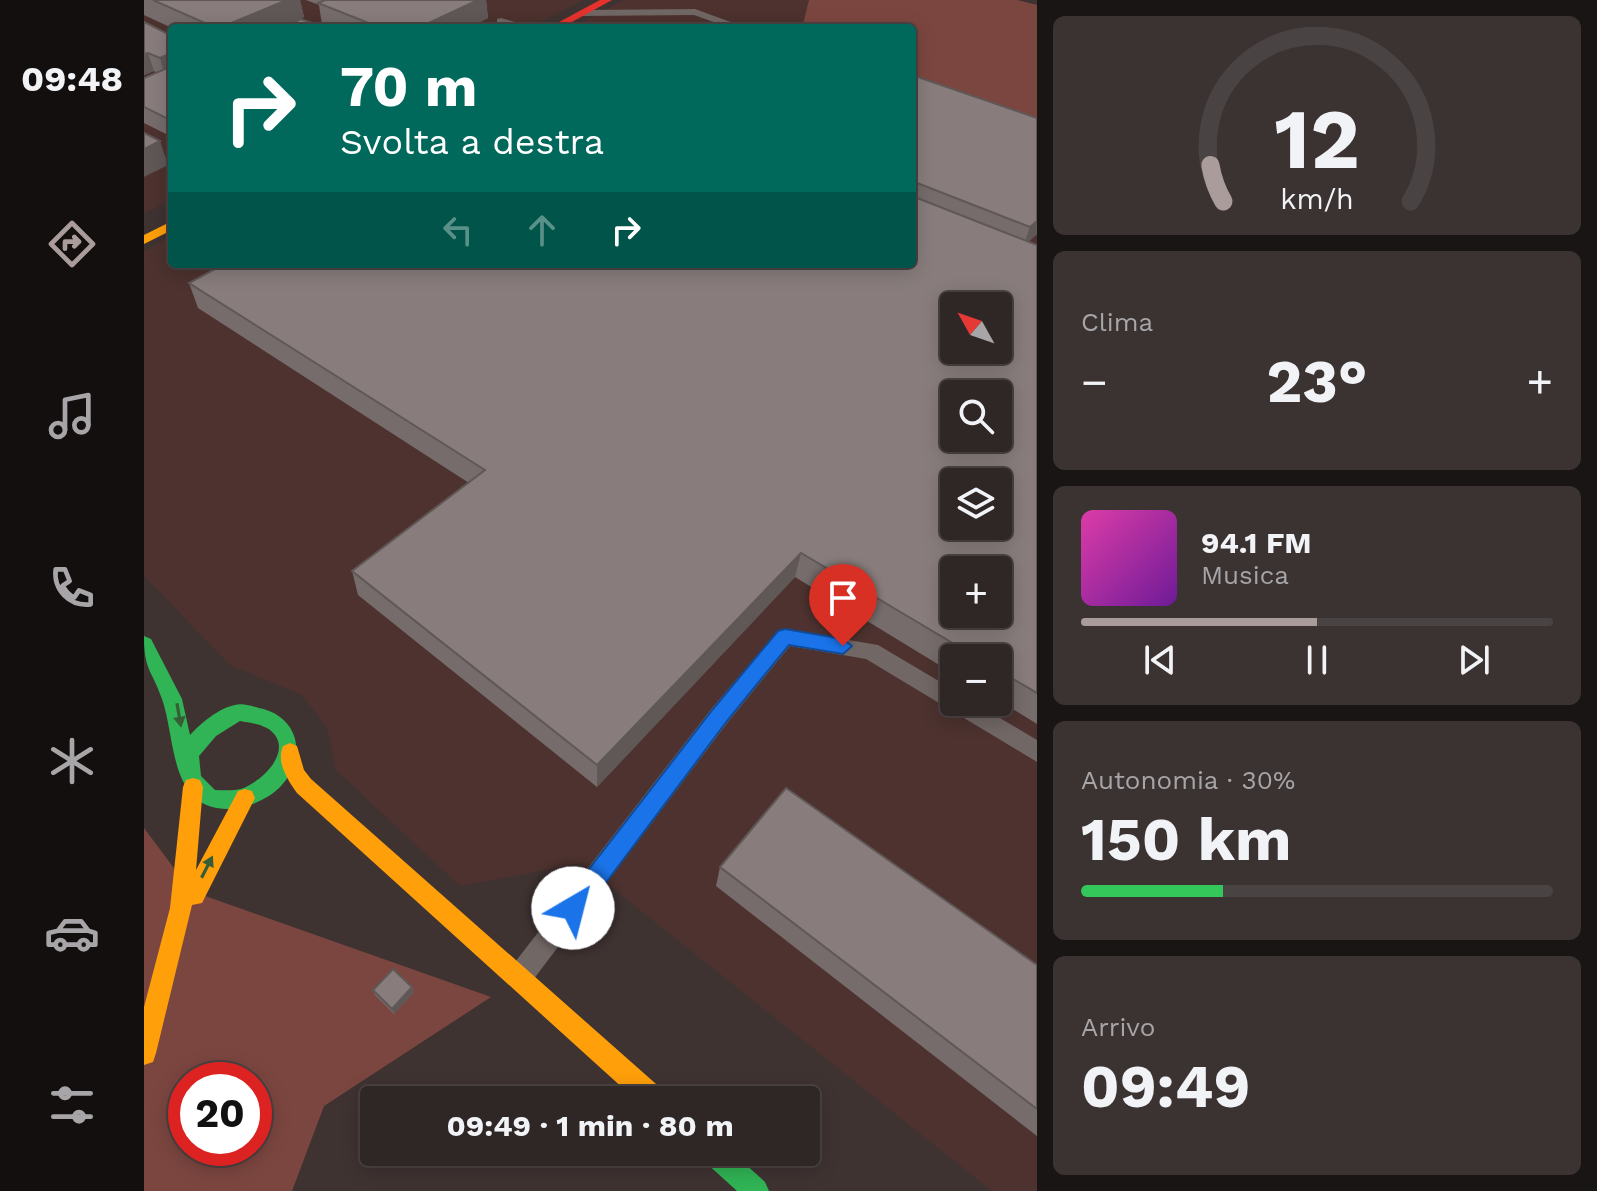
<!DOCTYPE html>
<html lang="it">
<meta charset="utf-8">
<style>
:root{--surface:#2f2626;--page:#3b3232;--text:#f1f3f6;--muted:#a7a5a7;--line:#4a4343;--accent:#aa9c9a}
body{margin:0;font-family:"Work Sans",sans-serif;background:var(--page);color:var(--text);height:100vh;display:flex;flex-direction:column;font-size:30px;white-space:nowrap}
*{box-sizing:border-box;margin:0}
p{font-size:26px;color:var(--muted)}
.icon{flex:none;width:44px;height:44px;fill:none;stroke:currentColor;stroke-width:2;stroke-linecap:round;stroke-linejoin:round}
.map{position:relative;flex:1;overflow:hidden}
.details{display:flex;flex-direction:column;gap:16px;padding:16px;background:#1a1515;width:560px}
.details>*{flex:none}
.guide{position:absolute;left:24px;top:24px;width:748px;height:244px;border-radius:8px;box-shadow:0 4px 20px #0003,0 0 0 2px var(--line);background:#00695c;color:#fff;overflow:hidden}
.needle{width:52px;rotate:310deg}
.tools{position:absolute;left:796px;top:292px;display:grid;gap:16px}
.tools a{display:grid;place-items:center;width:72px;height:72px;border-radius:8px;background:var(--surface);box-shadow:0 4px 20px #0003,0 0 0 2px var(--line);font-size:40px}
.speed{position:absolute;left:24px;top:1062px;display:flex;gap:16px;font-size:40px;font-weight:700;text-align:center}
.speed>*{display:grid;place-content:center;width:104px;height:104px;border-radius:50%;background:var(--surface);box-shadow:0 4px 20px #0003,0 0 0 2px var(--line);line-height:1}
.speed .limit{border:12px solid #d22;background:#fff;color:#111}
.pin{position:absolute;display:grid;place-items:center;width:68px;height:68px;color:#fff;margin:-82px -34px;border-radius:50% 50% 50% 0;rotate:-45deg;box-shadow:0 0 8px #0007}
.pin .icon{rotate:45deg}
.me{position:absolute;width:88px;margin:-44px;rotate:37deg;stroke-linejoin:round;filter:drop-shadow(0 0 6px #0008)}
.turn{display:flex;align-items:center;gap:28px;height:168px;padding:0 40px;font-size:36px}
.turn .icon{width:104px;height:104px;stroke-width:2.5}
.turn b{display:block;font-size:56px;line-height:68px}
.lanes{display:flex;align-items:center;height:76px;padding:0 40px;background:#0003;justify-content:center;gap:40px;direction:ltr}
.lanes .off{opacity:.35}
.big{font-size:60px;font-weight:700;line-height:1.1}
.details .tile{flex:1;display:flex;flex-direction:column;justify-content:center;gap:12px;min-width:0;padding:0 28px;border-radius:12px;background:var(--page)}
.details .dial{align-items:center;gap:0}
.dial svg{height:208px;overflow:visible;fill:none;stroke:var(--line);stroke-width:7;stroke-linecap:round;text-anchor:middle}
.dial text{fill:var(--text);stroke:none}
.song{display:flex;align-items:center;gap:24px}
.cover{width:96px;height:96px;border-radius:12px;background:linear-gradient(135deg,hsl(320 70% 55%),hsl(280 70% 35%))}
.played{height:8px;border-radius:4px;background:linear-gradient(90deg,var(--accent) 50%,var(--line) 50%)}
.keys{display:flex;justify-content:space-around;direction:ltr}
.heat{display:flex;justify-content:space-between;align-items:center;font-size:44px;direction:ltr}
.charge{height:12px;border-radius:6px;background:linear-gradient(90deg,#34c759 30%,var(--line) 0)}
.trip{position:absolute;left:216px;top:1086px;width:460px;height:80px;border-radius:8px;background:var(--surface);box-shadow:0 4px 20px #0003,0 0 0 2px var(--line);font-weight:700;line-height:80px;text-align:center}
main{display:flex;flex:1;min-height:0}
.tab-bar{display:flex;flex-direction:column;width:144px;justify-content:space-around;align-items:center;background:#130f0f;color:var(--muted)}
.tab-bar .icon{width:56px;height:56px}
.tab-bar .current{color:var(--accent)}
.tab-bar b{font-size:36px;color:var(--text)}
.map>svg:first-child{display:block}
.built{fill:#4d322f;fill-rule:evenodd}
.green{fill:#7c4640;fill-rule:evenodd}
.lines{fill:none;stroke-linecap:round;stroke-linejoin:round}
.lane{fill:#716765;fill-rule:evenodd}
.fast{fill:#30b455;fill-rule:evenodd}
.slow{fill:#ff9f0a;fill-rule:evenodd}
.jam{fill:#e5322d;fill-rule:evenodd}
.wall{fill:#756c6b}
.shaded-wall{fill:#5f5857}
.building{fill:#887d7c;stroke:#5f5857;stroke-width:2;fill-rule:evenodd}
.oneway{fill:#365e36}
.route{fill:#1a73e8;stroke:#114b97;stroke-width:2}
</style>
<main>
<nav class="tab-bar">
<b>09:48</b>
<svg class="icon current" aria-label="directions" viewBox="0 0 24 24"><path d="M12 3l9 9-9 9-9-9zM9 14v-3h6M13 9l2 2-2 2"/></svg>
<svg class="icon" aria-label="music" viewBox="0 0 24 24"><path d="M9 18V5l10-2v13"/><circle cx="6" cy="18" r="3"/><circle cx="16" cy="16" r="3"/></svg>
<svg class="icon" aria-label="phone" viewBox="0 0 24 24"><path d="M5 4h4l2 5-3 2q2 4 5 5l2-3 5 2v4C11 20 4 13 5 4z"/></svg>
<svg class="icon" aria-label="climate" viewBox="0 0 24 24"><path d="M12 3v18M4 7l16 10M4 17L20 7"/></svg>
<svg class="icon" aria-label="car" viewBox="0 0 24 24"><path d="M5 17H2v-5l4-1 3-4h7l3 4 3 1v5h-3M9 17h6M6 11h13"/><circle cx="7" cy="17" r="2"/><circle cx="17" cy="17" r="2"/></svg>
<svg class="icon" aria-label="filters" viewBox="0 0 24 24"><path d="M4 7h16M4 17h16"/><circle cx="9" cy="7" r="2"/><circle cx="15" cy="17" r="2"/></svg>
</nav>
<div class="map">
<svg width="893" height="1191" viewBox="0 0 893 1191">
<rect width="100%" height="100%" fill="#3f3332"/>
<path class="built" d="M0,0H440L383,28H28V200L0,213Z
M480,0H665L658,28H427Z
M893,126V1191H848L437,863L316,886L192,770L183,727L158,695L86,665L0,576V251L28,236V264H768ZM810,306H854V350H810ZM810,394H854V438H810ZM810,482H854V526H810ZM810,570H854V614H810ZM810,658H854V702H810Z"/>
<path class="green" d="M665,0H873L893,5V126L768,79V28H658Z
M0,828L47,891L347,997L180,1106L148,1191H0ZM42,1080H110V1148H42Z"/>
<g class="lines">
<path class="lane" d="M551,9L603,28H586L550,15L438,16L433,13L438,10Z
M357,18L384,26L386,28L353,23V19Z
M641,629L734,645L810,690V702H829L893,740V762L722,659L646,646L584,722L386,984L377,988L368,984L364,975L368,966L568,708L634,631Z"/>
<path class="fast" d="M0,636L7,639L38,699L46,735C57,723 75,708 91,705C98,703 108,706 115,708C155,716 164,757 137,786C124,800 101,809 82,809C25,807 32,739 18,699C8,670 0,671 0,636ZM96,721C107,723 123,724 131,735C146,756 115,783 97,789C89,791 80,790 71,790L57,776L55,756L72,736Z
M556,1152H588L621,1182L625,1191H593L560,1161Z"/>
<path class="slow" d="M28,221V230L0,244V235Z
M146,743L153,746L160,770L167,779L520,1091L524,1100H492L153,793C143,779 132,762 139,746Z
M49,778L56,780L59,787L52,870L94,791L101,789L108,791L111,798L58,903L48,905L12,1053L9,1062L0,1065V1007L26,908L39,787L42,780Z"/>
<path class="jam" d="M456,0H468L417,28H404Z"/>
</g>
<path class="wall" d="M0,0H156L160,17L134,28H28L0,15Z
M162,0H342L344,18L324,28H185L178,25L175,5Z
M0,22L28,36V137L0,123V78L13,73L10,71L0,75Z
M768,75L893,234L884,242L893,245V724L854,700V658H810V674L651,577L453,787L214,595L208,571L325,483L54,308L45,283L768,264Z
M576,867L893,965V1136L572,886Z
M268,987L270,992L250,1014L231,995L229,990Z"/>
<path class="shaded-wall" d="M143,0H156L160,17L134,28H75Z
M334,0H342L344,18L324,28H274Z
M4,53L10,71L0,75V54Z
M28,53V74L21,77L16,58Z
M16,141L24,165L0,177V149Z
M893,221V234L879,247L886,227Z
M657,553L651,577L453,787V765Z
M268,987L270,992L250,1014L248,1009Z"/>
<path class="building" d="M9,0H143L75,28H72Z
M181,0H334L274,28H237L174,3Z
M157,19L181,28H136Z
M0,22L28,36V53L16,58L4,53L0,54Z
M504,24L516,28H496Z
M28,66V121L0,107V78Z
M768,75L893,118V221L886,227L768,181Z
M0,133L16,141L0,149Z
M768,196L893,245V693L854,670V658H834L657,553L453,765L208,571L341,470L45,283L80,264H768ZM810,306H854V350H810ZM810,394H854V438H810ZM810,482H854V526H810ZM810,570H854V614H810Z
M642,788L893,965V1109L576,867Z
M249,969L268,987L248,1009L229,990Z"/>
<defs><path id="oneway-solid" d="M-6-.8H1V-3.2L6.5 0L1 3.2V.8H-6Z" transform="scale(2)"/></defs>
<g class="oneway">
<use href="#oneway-solid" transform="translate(35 715) rotate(80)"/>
<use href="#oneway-solid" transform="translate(63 867) rotate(-63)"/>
</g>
<path class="route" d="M641,629L699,639L708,646L699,654L645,645L583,721L437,916L429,919L421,916L417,908L421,900L569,709L634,631Z"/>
</svg>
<div class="tools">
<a><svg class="needle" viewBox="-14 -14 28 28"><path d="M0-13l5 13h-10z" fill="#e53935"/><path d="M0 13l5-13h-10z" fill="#a7a5a7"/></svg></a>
<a><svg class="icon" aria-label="search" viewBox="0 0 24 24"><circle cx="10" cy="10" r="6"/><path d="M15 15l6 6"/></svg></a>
<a><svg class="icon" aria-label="layers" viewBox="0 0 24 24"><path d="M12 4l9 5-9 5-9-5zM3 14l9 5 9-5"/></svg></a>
<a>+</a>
<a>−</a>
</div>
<div class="speed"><div class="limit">20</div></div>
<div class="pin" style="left:699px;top:646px;background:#d93025"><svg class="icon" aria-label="arrive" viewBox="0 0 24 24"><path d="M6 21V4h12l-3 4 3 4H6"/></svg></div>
<svg class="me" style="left:429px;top:908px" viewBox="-20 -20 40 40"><circle r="19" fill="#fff"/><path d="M0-13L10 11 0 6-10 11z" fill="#1a73e8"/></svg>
<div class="trip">09:49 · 1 min · 80 m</div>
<div class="guide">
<div class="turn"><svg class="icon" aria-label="right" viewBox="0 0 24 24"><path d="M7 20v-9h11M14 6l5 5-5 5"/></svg><div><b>70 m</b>Svolta a destra</div></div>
<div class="lanes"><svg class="icon off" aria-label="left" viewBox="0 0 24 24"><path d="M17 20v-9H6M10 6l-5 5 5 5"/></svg><svg class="icon off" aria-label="ahead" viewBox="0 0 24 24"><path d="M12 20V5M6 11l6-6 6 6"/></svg><svg class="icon" aria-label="right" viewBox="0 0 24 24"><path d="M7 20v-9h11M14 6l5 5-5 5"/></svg></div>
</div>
</div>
<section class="details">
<div class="tile dial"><svg viewBox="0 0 100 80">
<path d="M14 69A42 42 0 1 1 86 69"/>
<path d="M14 69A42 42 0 0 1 9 55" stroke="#aa9c9a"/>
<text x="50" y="56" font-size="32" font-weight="700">12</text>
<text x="50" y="72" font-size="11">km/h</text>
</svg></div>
<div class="tile"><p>Clima</p>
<div class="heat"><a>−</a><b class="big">23°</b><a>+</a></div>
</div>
<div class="tile">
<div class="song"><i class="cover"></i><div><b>94.1 FM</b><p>Musica</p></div></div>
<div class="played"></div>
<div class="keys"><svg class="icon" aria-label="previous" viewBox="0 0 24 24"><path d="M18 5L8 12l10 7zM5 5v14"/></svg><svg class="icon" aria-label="pause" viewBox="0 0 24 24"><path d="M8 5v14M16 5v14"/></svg><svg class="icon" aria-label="next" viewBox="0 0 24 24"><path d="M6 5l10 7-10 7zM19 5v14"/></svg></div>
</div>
<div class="tile"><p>Autonomia · 30%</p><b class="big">150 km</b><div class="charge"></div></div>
<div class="tile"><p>Arrivo</p><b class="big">09:49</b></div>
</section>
</main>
